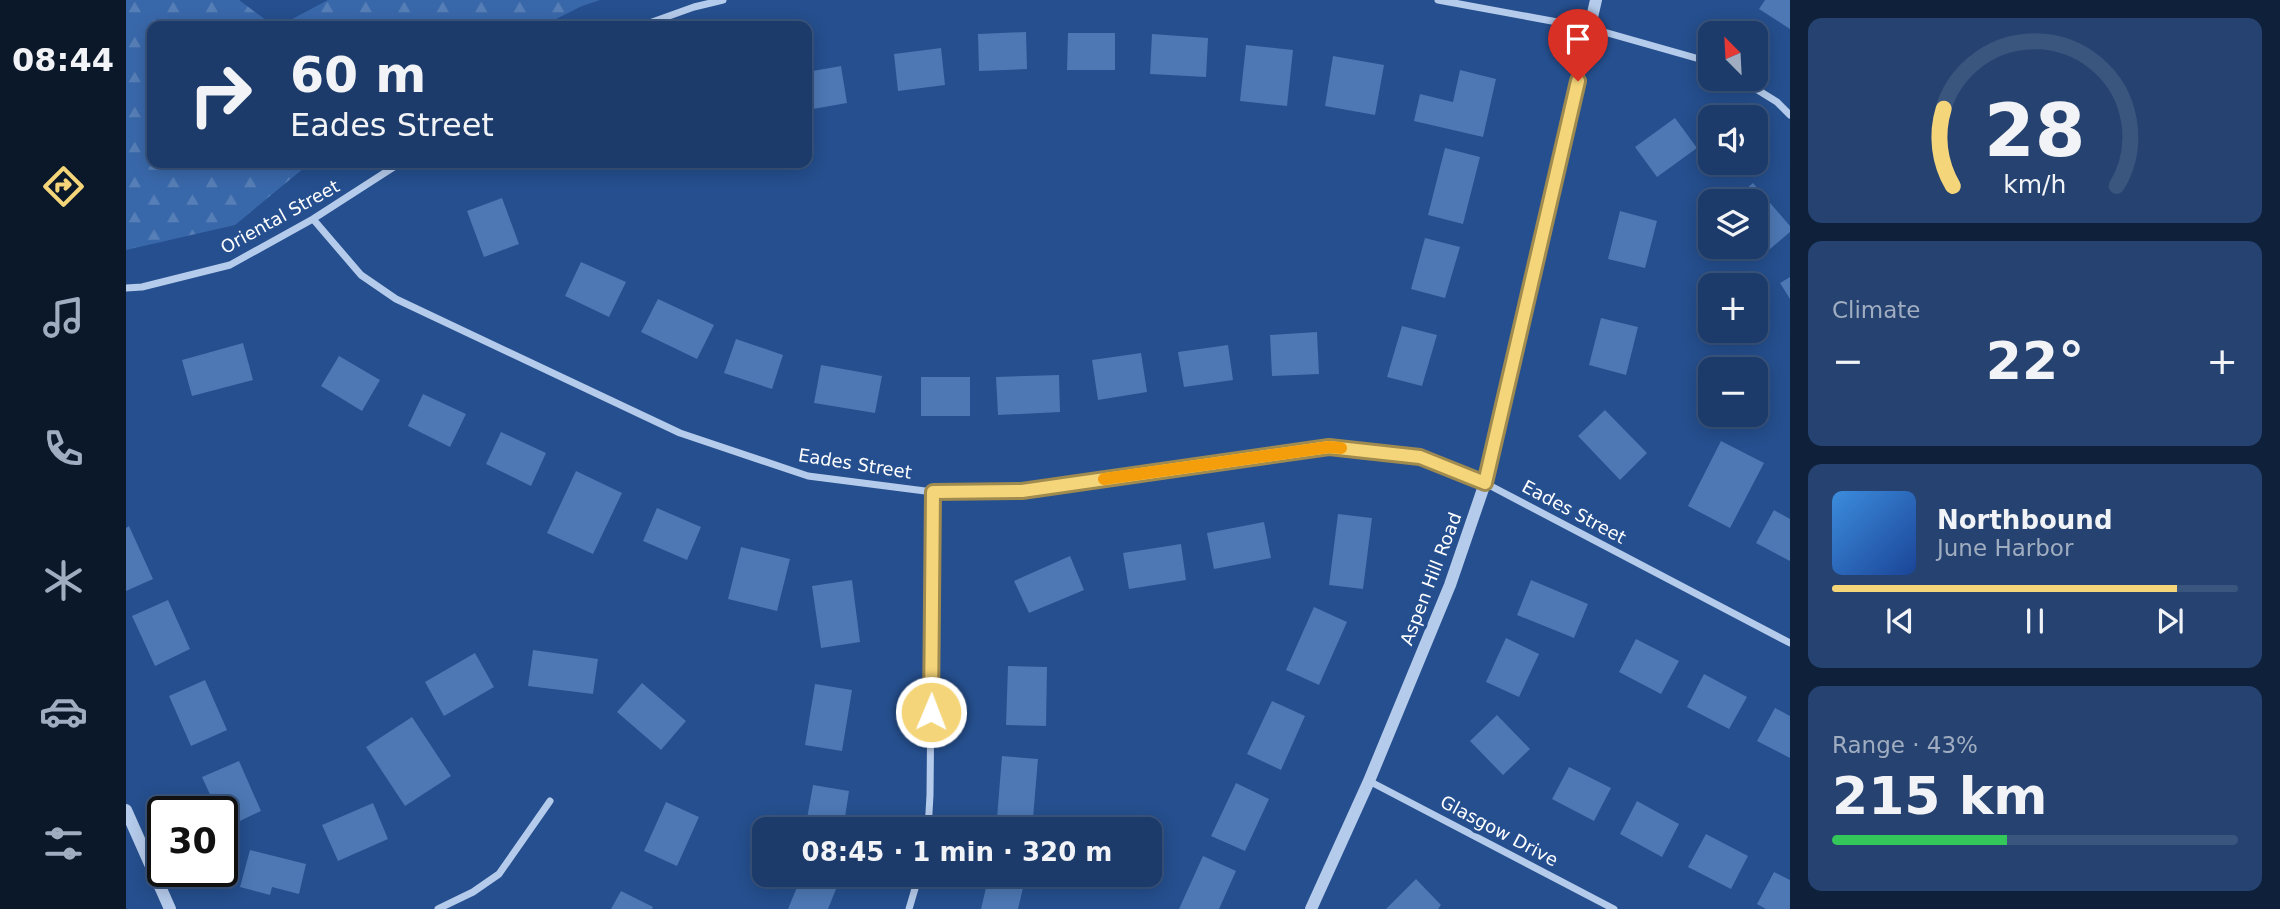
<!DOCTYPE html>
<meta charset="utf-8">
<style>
:root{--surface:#1c3b6a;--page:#254270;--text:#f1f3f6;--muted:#a0adc1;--line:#3a557e;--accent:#f5d579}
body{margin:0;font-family:"DejaVu Sans",sans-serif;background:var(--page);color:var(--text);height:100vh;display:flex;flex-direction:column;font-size:26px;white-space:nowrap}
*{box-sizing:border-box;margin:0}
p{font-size:23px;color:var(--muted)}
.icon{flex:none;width:38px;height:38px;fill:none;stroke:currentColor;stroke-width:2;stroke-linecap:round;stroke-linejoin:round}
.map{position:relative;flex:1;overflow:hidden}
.panel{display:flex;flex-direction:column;gap:18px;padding:18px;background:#0f203a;width:490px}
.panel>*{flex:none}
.guide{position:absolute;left:21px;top:21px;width:665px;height:147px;border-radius:14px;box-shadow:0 4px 18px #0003,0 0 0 2px var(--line);background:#1c3b6a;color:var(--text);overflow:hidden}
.needle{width:46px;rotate:336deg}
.buttons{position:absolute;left:1572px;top:21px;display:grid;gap:14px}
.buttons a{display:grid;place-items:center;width:70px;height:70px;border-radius:14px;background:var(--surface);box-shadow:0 4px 18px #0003,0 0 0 2px var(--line);font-size:35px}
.speed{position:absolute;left:21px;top:796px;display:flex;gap:14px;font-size:35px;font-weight:700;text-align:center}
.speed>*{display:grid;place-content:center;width:91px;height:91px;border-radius:50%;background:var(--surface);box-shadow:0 4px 18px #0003,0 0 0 2px var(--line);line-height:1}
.speed .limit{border:4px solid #111;border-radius:10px;background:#fff;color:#111}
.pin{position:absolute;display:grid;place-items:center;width:60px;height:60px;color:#fff;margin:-72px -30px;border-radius:50% 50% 50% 0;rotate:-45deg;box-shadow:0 0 7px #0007}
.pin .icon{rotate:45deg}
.me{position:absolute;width:77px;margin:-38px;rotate:1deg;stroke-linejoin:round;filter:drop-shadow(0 0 5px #0008)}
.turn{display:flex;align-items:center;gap:24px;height:147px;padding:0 28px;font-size:32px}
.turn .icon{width:91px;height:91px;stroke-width:2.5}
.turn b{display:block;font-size:49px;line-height:60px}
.big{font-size:52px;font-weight:700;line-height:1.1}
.panel .card{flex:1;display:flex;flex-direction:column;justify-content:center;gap:10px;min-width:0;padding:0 24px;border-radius:14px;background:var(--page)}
.panel .dial{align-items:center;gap:0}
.dial svg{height:182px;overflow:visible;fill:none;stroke:var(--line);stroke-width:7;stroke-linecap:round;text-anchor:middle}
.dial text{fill:var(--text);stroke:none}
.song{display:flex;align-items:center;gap:21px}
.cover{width:84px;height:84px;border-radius:10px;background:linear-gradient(135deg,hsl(210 70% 55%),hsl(220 70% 35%))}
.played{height:7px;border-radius:4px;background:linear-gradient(90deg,var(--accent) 85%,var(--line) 85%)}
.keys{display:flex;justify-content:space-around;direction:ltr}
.heat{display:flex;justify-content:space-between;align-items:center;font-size:38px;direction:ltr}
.charge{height:10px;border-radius:5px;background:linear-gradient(90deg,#34c759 43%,var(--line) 0)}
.trip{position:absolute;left:626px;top:817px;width:410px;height:70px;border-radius:14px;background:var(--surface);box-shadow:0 4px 18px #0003,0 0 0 2px var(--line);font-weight:700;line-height:70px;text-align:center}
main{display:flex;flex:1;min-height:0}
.menu{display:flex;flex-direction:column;width:126px;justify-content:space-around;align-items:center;background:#0b182a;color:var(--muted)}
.menu .icon{width:49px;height:49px}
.menu .active{color:var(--accent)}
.menu b{font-size:32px;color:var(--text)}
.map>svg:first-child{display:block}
.forest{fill:url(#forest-firs)}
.building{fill:#4d78b4}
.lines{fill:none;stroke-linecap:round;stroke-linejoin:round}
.minor{stroke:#b5cbeb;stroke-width:7}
.tertiary{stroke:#b5cbeb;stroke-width:12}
.route-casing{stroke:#9f8a4f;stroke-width:18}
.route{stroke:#f5d579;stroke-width:12}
.slow{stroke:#f59e0b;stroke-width:12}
.labels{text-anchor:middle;stroke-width:7;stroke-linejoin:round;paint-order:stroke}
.street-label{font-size:18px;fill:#fff;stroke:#254f8e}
</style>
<main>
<nav class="menu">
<b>08:44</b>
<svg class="icon active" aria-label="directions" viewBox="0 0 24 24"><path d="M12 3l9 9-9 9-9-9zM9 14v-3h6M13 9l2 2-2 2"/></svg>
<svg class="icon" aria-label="music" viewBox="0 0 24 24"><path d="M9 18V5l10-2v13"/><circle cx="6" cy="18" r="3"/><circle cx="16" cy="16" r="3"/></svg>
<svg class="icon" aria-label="phone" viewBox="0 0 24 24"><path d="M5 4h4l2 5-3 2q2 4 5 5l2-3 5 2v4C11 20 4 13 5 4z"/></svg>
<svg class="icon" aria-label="climate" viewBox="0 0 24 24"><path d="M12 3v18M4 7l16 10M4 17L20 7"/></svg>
<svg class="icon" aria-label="car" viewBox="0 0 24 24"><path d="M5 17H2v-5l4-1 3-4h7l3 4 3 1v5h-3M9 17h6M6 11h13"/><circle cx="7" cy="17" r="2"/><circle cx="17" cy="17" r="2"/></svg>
<svg class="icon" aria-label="filters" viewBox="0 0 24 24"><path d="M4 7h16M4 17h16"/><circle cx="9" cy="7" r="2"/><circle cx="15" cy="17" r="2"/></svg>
</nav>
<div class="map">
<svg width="1664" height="909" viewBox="0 0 1664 909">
<defs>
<pattern id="forest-firs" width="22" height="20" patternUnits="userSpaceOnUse" patternTransform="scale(1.75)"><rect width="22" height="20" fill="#3968aa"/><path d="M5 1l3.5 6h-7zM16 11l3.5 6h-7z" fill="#577fb7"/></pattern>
</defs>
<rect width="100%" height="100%" fill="#254f8e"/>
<path class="forest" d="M0,0H113L148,26H26V163H184L109,225L0,250Z
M202,0H474L456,6L416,26H153Z"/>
<path class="building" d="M1639,0H1664V29L1633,9Z
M900,32L901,69L853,71L852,34Z
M942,33H989V70H941Z
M1026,34L1082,38L1080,77L1024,74Z
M1120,45L1167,50L1161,106L1114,101Z
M815,48L819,85L772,91L768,54Z
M1207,56L1258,65L1249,115L1199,106Z
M715,66L721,103L681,110V72Z
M1334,70L1370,79L1357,137L1288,121L1294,94L1327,102Z
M1549,118L1571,148L1531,177L1509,147Z
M1319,148L1354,157L1337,224L1302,215Z
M447,163H464L452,170Z
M1627,183L1664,226V232L1638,254L1629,243V201H1606Z
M376,198L393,244L358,257L341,211Z
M1494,211L1531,221L1519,268L1482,259Z
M1299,238L1334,247L1319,298L1285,289Z
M455,262L500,282L483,317L439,296Z
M1664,277V299L1654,283Z
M532,299L588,325L571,359L515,332Z
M1475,318L1512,327L1500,375L1463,365Z
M1276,326L1311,335L1296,386L1261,377Z
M1191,332L1193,374L1146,376L1144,335Z
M610,339L657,355L646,389L598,373Z
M117,343L127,380L66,396L56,360Z
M1102,345L1107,380L1058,387L1052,352Z
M1015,353L1021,392L972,400L966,360Z
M213,356L254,380L236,411L195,386Z
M695,365L756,376L749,413L688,403Z
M933,375L934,412L872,415L870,377Z
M795,377H844V416H795Z
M297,394L340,414L324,447L282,426Z
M1479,410L1521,453L1494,480L1452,436Z
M375,432L420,453L405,486L360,464Z
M1595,441L1638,463L1604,528L1562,506Z
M450,471L496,493L467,554L421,533Z
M531,508L575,527L561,560L517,541Z
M1648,510L1664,519V561L1630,543Z
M1212,514L1246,518L1237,589L1203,585Z
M1138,522L1145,558L1088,569L1081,533Z
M3,526L27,579L0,591V528Z
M1055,544L1060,580L1003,589L997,553Z
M615,547L664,559L651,611L602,599Z
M944,556L958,590L903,613L888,581Z
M726,580L734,642L695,648L686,586Z
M1405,580L1462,604L1448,638L1391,615Z
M42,600L64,649L29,666L6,616Z
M1188,607L1221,622L1193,685L1160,670Z
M1380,638L1413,654L1393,697L1360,682Z
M1510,639L1553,661L1535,694L1493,672Z
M407,650L472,659L467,694L402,686Z
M349,653L368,687L318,716L299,682Z
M882,666L921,667L920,726L880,725Z
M1578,674L1621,697L1603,729L1561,707Z
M79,680L101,730L65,746L43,696Z
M516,683L560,721L535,750L491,712Z
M689,684L726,690L716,751L679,745Z
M1146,701L1179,716L1155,770L1121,754Z
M1649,708L1664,716V758L1631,741Z
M1371,715L1404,749L1377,775L1344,741Z
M286,717L325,776L279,806L240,747Z
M876,756L912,759L906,830H870Z
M113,761L135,811L99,828L96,812H92L76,777Z
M1443,767L1485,788L1468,821L1426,799Z
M1110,783L1143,799L1119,851L1085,836Z
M687,785L723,791L717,830H679Z
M1511,801L1553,824L1536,857L1494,834Z
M540,802L573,817L551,866L518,851Z
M247,803L262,839L212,861L196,825Z
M1580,834L1622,856L1605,889L1562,867Z
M124,850L180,864L173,894L146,887L144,895L114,887Z
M1077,856L1110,871L1093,909H1053Z
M1648,872L1664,880V909H1640L1631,904Z
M676,875H689L712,884L702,909H662Z
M863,875H900L892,909H855Z
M1290,879L1315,905L1312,909H1260Z
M495,891L527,907L526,909H485Z"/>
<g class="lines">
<path class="minor" d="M1312,0L1464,28L1584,62
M515,26L568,7L597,0
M1614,79L1651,102L1664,115
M187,219L235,275L270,299L554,433L682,476L807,492L896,491L1203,447L1294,457L1359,483L1664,643
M0,288L16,287L104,265L187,219L274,163
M1243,781L1488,909
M802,830L804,795L807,492
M312,909L347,892L373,874L424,801
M783,909L793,875"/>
<path class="tertiary" d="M0,810L44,909
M1185,909L1243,781L1324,585L1359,483L1470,0"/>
</g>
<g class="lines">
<defs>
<path id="route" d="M805,712L807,492L896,491L1203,447L1294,457L1359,483L1452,81"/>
</defs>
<use href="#route" class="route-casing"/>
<use href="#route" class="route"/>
<path class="slow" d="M978,479L1203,447L1215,448"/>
</g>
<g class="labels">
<g class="street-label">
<text transform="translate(154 217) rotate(-29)" y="6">Oriental Street</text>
<text transform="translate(729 464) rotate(9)" y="6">Eades Street</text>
<text transform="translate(1448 512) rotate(28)" y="6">Eades Street</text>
<text transform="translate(1305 579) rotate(-69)" y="6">Aspen Hill Road</text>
<text transform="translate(1373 831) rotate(28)" y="6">Glasgow Drive</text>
</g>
</g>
</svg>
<div class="buttons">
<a><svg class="needle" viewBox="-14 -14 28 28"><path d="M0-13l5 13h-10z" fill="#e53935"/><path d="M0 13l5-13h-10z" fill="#a0adc1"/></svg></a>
<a><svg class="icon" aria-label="sound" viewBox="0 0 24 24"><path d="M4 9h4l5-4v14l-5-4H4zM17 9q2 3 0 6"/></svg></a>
<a><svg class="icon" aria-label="layers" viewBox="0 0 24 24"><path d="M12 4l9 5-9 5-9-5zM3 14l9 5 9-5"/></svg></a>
<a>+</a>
<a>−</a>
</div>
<div class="speed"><div class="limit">30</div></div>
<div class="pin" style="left:1452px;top:81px;background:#d93025"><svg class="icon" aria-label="arrive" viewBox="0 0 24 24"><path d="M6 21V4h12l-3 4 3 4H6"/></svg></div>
<svg class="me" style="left:805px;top:712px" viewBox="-20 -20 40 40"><circle r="17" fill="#f5d579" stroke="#fff" stroke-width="3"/><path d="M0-11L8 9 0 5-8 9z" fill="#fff"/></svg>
<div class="trip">08:45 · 1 min · 320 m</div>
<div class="guide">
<div class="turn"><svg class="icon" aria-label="right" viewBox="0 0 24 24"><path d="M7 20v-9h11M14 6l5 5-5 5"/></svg><div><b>60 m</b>Eades Street</div></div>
</div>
</div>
<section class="panel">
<div class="card dial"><svg viewBox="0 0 100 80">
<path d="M14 69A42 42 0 1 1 86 69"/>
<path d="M14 69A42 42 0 0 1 10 35" stroke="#f5d579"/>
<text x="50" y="56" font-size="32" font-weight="700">28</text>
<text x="50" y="72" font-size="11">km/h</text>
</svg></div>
<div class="card"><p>Climate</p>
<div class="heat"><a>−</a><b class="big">22°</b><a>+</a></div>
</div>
<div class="card">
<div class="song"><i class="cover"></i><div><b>Northbound</b><p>June Harbor</p></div></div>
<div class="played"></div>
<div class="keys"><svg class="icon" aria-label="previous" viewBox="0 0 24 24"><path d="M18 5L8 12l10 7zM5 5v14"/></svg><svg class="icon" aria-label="pause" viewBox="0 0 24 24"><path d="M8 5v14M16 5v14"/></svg><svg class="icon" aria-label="next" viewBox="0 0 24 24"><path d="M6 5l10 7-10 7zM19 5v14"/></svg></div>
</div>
<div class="card"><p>Range · 43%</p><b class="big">215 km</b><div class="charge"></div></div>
</section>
</main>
